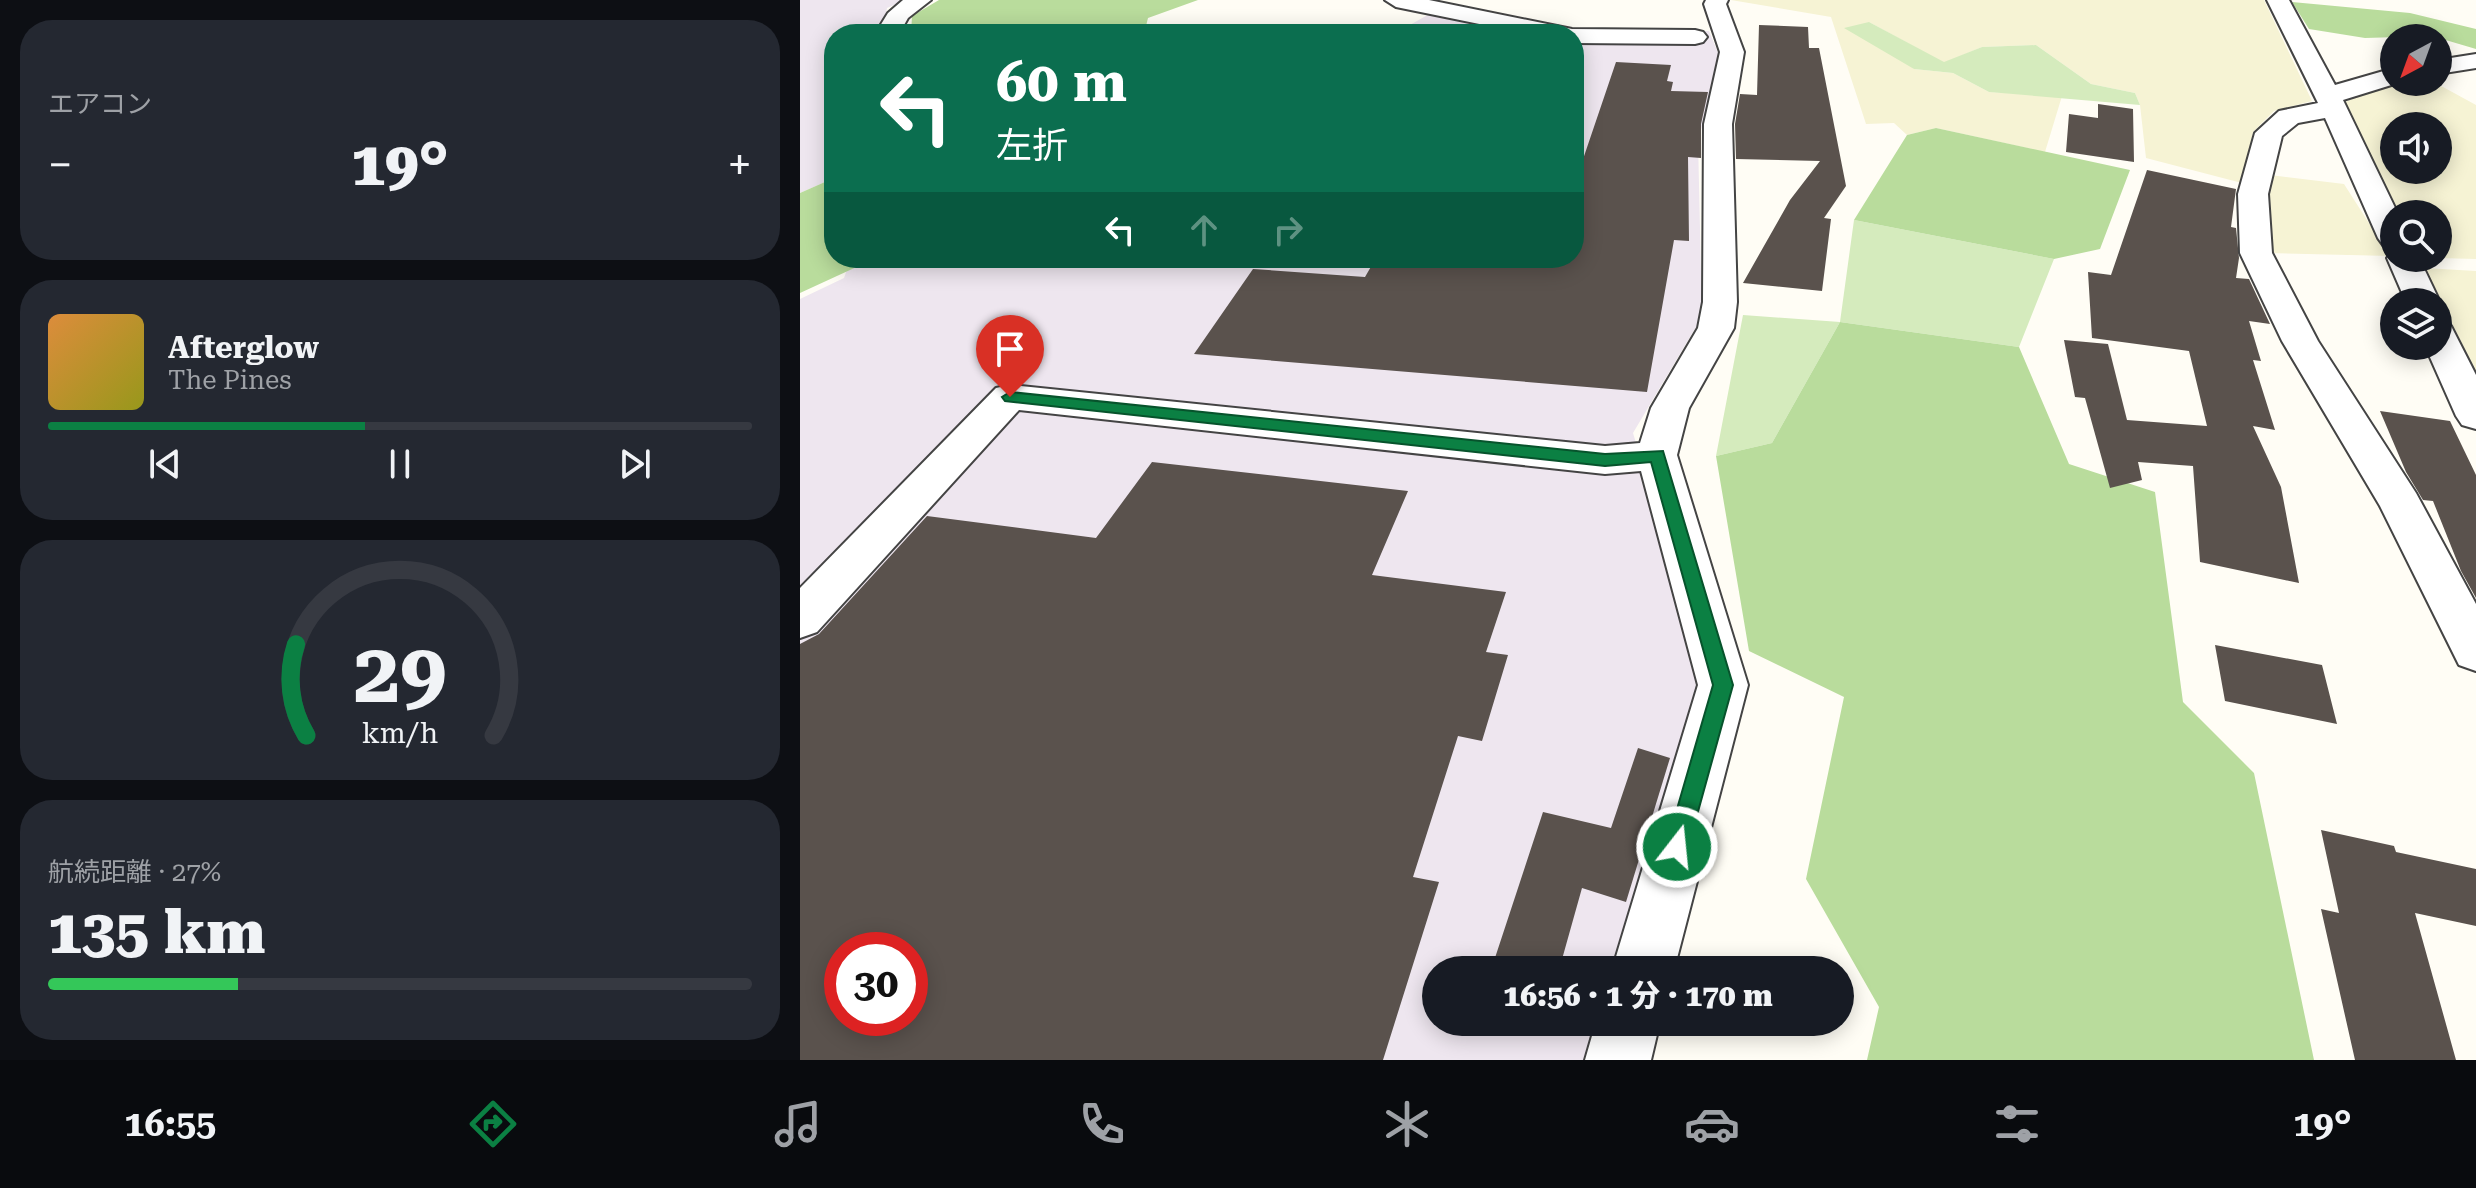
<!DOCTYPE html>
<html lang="ja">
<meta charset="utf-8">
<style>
:root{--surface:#171b24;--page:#242831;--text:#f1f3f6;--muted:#9ea1a6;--line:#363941;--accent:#0b8043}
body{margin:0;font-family:"Roboto Serif","Noto Sans JP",serif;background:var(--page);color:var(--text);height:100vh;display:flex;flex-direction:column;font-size:30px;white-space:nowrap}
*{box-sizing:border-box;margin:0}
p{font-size:26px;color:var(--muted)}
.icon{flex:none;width:44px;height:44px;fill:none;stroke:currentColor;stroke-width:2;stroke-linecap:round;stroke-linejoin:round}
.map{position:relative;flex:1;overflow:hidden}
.sheet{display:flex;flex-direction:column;gap:20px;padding:20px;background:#0d0f14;width:800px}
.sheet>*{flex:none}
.banner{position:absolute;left:24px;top:24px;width:760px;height:244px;border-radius:32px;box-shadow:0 4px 20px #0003;background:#0b6e4f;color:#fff;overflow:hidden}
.needle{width:52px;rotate:221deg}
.controls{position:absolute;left:1580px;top:24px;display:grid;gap:16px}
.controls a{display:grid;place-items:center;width:72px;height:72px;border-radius:50%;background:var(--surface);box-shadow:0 4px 20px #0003;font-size:40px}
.speed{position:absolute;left:24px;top:932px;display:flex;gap:16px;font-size:40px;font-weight:700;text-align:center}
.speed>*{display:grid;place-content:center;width:104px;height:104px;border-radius:50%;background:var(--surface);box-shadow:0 4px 20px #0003;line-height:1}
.speed .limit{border:12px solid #d22;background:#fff;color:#111}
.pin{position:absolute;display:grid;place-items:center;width:68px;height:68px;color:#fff;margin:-82px -34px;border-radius:50% 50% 50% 0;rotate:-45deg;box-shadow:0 0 8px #0007}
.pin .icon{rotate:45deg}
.me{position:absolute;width:88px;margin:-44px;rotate:16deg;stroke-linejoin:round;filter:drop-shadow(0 0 6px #0008)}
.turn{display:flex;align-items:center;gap:28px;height:168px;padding:0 40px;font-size:36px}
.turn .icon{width:104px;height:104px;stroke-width:2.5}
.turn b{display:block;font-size:56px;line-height:68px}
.lanes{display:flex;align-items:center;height:76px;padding:0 40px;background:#0003;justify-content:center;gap:40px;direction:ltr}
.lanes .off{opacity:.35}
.big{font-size:60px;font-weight:800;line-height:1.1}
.sheet .card{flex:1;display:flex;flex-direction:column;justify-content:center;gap:12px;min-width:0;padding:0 28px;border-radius:32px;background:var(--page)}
.sheet .dial{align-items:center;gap:0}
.dial svg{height:208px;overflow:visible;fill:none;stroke:var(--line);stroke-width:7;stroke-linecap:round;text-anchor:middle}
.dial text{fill:var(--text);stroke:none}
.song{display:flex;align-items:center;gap:24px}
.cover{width:96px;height:96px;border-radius:12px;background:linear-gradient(135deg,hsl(30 70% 55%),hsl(60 70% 35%))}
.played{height:8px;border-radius:4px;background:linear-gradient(90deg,var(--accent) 45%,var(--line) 45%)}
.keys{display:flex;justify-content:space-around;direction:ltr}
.heat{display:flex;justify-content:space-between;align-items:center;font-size:44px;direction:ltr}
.charge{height:12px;border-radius:6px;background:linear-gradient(90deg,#34c759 27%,var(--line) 0)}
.trip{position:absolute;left:622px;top:956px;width:432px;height:80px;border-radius:40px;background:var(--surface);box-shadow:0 4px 20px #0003;font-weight:800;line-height:80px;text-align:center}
.menu{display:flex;height:128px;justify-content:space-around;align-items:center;background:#090b0e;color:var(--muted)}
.menu .icon{width:56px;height:56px}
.menu .current{color:var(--accent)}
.menu b{font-size:36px;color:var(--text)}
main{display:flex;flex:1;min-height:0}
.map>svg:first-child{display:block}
.industrial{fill:#eee6ef;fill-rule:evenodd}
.farmland{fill:#f6f3d4;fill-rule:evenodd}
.green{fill:#d5ebbd}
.forest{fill:#b9dc9c}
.building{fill:#5a524d;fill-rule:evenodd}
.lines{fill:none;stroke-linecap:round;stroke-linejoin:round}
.minor-casing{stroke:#444;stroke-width:4}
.minor{fill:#fff;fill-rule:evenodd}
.route{fill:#0b8043;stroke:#07532c;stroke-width:2}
</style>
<main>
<section class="sheet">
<div class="card"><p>エアコン</p>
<div class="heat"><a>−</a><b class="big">19°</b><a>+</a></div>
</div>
<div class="card">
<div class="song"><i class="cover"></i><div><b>Afterglow</b><p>The Pines</p></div></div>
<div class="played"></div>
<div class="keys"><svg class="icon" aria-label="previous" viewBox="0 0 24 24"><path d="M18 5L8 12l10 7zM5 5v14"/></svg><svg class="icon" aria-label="pause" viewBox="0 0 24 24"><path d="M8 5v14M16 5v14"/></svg><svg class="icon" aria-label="next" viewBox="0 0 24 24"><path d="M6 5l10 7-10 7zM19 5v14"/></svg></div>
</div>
<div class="card dial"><svg viewBox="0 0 100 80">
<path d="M14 69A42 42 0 1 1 86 69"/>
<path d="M14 69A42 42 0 0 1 10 34" stroke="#0b8043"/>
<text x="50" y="56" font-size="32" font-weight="700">29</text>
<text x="50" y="72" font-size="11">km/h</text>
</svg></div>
<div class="card"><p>航続距離 · 27%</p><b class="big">135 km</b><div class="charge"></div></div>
</section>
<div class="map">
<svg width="1676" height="1060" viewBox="0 0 1676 1060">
<rect width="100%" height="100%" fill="#fffdf5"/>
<path class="industrial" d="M0,0H106L87,8L82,34H34V178L0,193Z
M647,4L772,30L909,31L921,60L898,140L902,317L833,433L907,679L823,970H636V1022H808L797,1060H0V299L44,278L51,258H774V34H594ZM42,950H110V1018H42Z"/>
<path class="farmland" d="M931,0H1464L1512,101L1474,111L1453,132L1445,172L1544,184L1590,256L1469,253L1461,188L1346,158L1340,105L1335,93L1291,84L1236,45L1182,47L1144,63L1069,22L1114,69L1153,73L1189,92L1262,96L1245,152L1136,128L1107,135L1094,123L1066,124L1031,17Z
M1594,81L1625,82L1643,87L1676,105V259L1638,258V214H1597L1543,103ZM1594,126H1638V170H1594Z
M1624,268L1676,271V371Z"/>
<path class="green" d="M1069,22L1144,62L1182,47L1236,45L1291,84L1335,93L1340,105L1189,92L1153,73L1114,69L1044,28Z
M1054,220L1254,259L1219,347L1040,322L972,443L916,456L943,315L1040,322Z"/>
<path class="forest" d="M139,0H398L348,18L344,34H111L112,16Z
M1492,2L1610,13L1676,29V49L1632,36L1565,38L1509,29Z
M1136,128L1330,170L1300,249L1254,259L1054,220L1107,135Z
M34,178V258H64L63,264L0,293V193Z
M1040,322L1219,347L1269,464L1355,492L1383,702L1454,773L1514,1060H1067L1079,1007L1006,879L1044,697L949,651L916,456L972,443Z"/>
<path class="building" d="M959,25L1008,27L1009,48H1019L1046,186L1024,218L1031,219L1022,291L943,283L990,200L1020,161L936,159L935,124L940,94L957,95Z
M816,62L871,65L867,81L873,82L871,91L908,92L901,124V158L888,157L889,241L874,240L847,392L394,354L453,269L565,277L576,258H774V171H779Z
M1298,104L1333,109L1334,162L1266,152L1269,114L1298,118Z
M1347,170L1436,189L1431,227L1436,228L1439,258L1436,278L1449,279L1470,324L1449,321L1461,361L1453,360L1475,430L1453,426L1481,487L1499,583L1400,562L1393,466L1338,462L1342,480L1310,488L1285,398L1275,397L1264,340L1308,344L1327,420L1407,426L1389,351L1292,338L1288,272L1311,275Z
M1580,411L1650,421L1676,475V598L1661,571L1633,501L1623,500L1606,472Z
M352,462L608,491L572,575L706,592L686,652L708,655L682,741L658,736L613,877L639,882L583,1060H0V644L19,634L127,516L296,538ZM42,950H110V1018H42Z
M1415,645L1522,665L1537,724L1425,701Z
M838,748L870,758L826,902L782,888L759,970H691L743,812L811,828Z
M1521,830L1594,846L1596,852L1676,869V926L1615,913L1656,1060H1555L1521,909L1539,913Z"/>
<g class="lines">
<defs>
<path id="minor" d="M103,0H131L108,18L99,34H75L88,13Z
M585,0H629L772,29L895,30L903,32L907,37L903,42L895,44L774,43V34H729L596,7Z
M906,0H928L926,4L944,52L932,124L937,302L934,328L889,408L877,455L948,685L874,970H812L898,685L841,471L805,474L219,410L17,632L0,638V588L196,388L210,385L805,446L840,443L851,408L898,328L903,302L904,124L920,52L904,4Z
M1467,0H1489L1535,85L1594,68V82H1601L1543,100L1598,214H1594V248L1583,245L1578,238L1525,118L1498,123L1482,136L1468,194L1472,253L1518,341L1616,493L1676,604V671L1659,665L1580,506L1482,341L1440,253L1438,194L1455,133L1479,111L1518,103Z
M1676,54V68L1638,74V60Z
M1594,250V258H1619L1640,302L1638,305V302H1606L1587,258Z
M1638,323L1651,326L1676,375V429L1662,425L1656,416L1625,346H1638Z
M796,1022H860L851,1060H785Z"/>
</defs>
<use href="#minor" class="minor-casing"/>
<use href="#minor" class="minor"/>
</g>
<path class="route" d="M210,392L805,454L863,451L933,685L886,855L877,858L869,855L866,847L913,685L851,462L805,466L205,401L202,397Z"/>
</svg>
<div class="controls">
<a><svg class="needle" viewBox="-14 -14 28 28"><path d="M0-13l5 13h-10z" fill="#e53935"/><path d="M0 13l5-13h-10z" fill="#9ea1a6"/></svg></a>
<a><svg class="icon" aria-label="sound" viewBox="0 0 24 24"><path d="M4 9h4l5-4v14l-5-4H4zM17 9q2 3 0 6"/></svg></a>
<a><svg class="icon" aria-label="search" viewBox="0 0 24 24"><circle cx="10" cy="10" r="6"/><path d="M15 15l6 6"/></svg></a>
<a><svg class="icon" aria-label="layers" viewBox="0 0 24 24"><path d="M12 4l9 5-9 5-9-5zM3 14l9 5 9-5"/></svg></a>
</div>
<div class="speed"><div class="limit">30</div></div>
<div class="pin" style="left:210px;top:397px;background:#d93025"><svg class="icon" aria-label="arrive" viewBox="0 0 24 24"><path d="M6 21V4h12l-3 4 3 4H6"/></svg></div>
<svg class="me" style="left:877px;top:847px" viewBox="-20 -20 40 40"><circle r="17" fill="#0b8043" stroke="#fff" stroke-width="3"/><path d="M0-11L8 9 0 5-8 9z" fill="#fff"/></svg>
<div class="trip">16:56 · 1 分 · 170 m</div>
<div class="banner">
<div class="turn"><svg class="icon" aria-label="left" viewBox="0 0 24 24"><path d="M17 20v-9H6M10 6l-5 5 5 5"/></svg><div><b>60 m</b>左折</div></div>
<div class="lanes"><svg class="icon" aria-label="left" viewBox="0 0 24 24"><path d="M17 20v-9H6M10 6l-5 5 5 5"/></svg><svg class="icon off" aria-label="ahead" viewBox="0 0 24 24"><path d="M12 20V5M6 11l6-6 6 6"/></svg><svg class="icon off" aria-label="right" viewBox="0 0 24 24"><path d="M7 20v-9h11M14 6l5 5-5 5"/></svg></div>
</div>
</div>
</main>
<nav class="menu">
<b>16:55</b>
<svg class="icon current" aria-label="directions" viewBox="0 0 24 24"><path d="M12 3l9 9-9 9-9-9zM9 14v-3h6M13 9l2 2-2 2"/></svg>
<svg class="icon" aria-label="music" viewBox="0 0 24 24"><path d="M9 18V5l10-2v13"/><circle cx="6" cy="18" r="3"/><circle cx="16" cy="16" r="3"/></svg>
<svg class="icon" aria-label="phone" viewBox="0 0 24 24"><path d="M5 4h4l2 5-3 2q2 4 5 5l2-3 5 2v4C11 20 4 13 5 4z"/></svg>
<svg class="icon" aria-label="climate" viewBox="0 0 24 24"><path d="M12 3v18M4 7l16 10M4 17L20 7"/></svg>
<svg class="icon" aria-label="car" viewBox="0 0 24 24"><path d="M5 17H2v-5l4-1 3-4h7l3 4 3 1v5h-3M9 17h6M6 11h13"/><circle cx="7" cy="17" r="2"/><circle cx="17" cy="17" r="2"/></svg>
<svg class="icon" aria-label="filters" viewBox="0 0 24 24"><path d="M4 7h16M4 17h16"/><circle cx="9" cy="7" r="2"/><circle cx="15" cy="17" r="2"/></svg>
<b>19°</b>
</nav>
